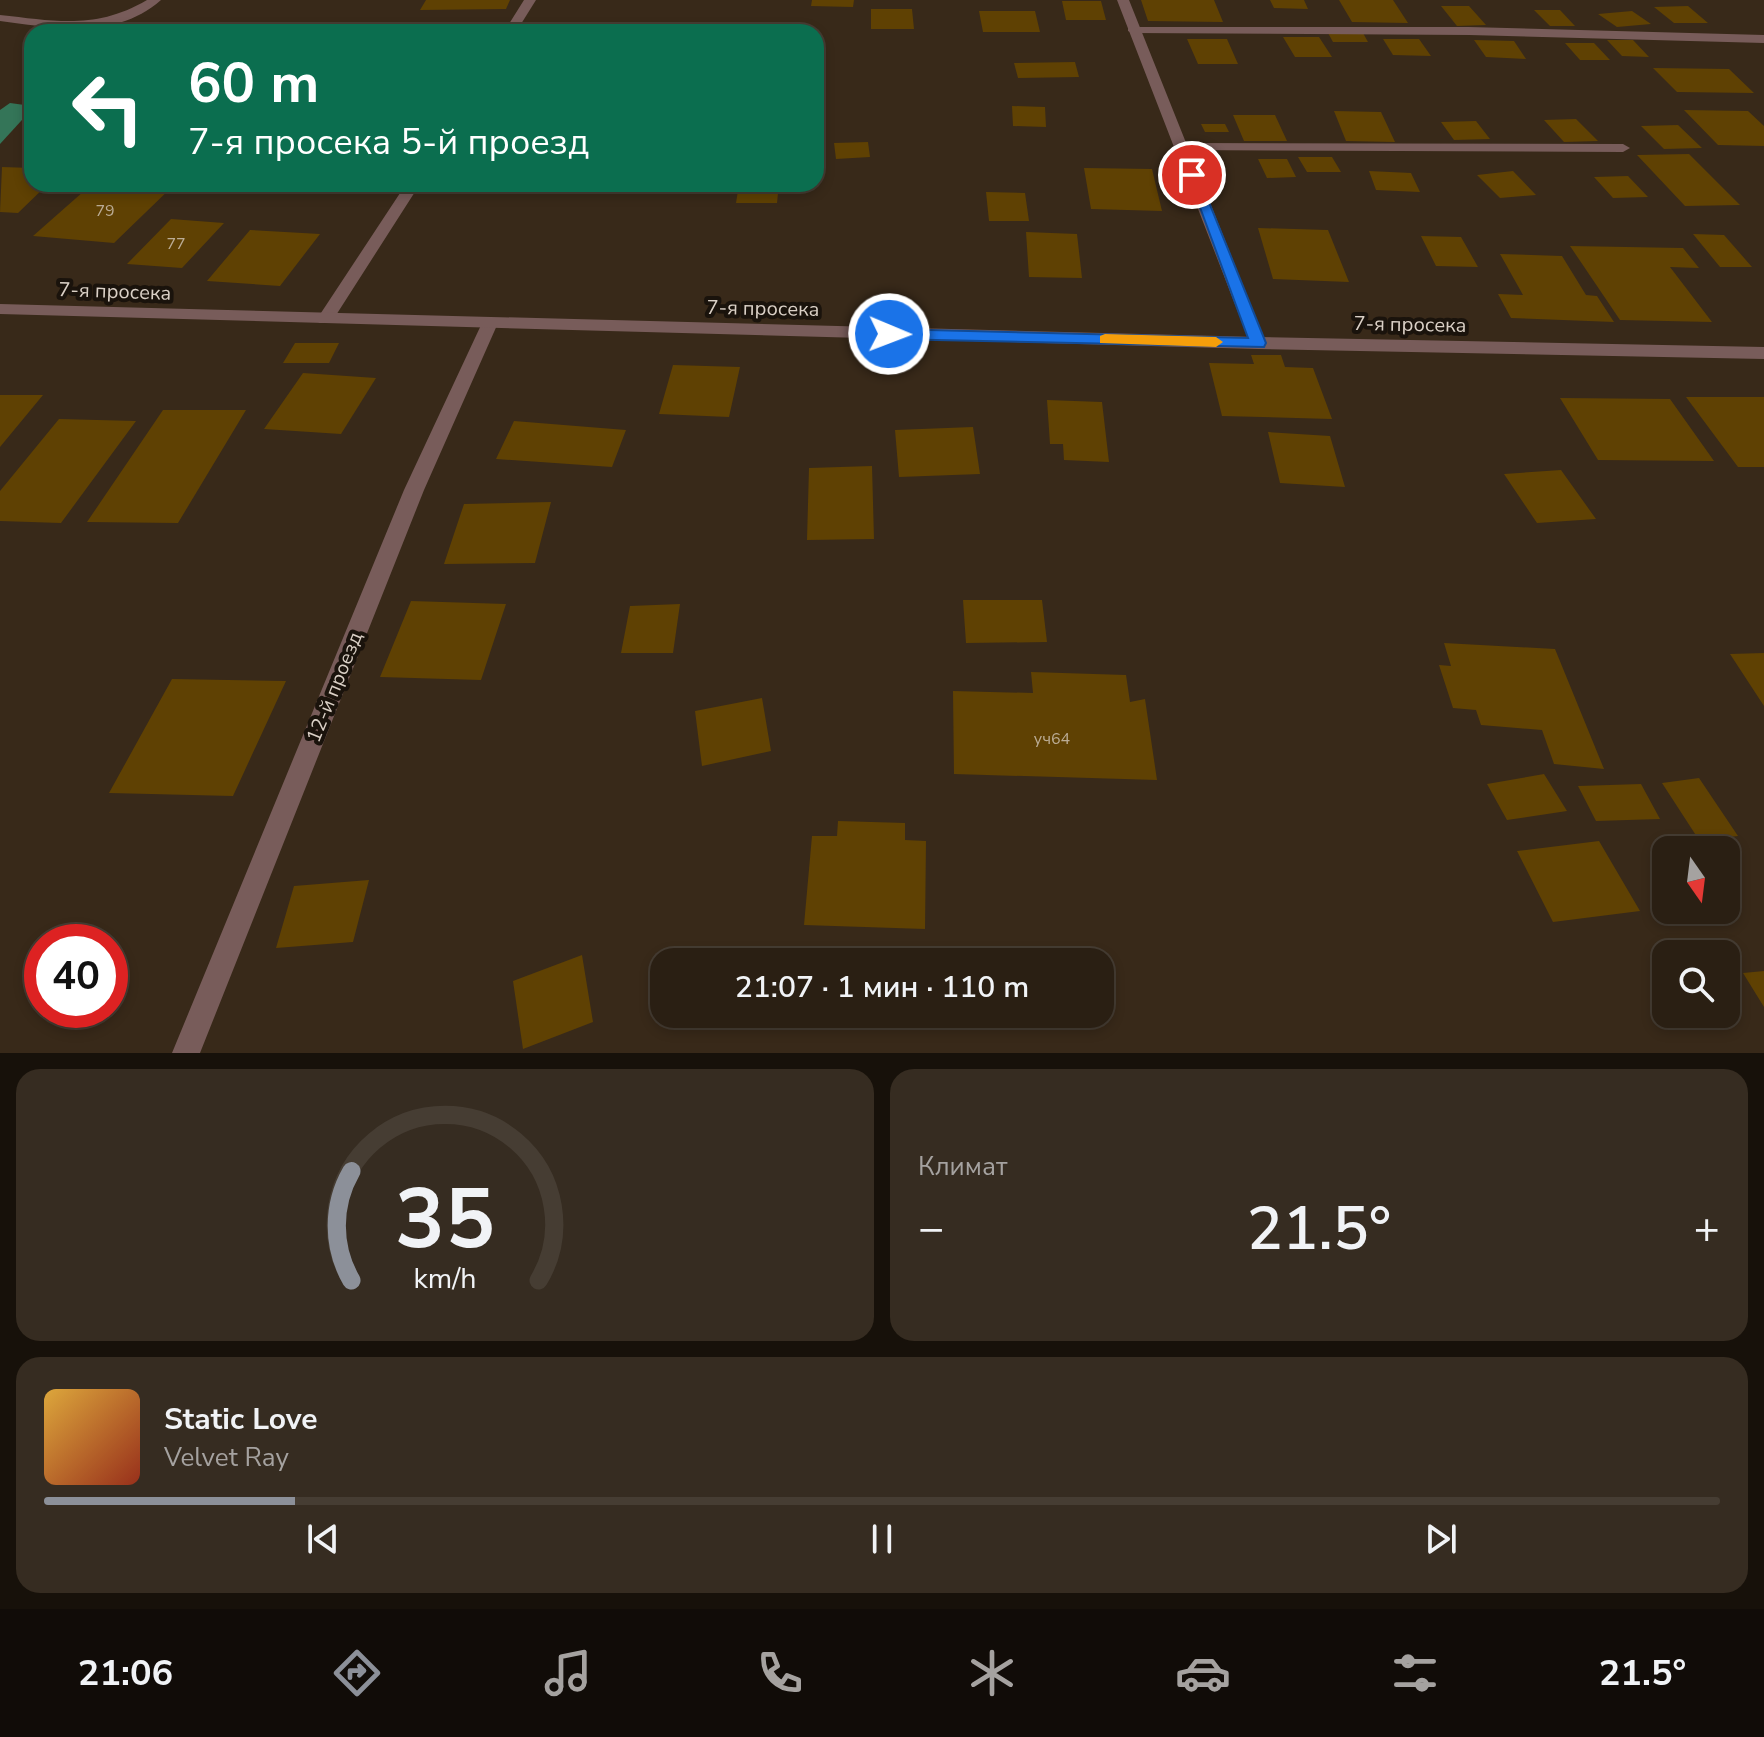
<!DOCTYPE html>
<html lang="ru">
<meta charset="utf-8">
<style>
:root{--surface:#2a1f13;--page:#362c21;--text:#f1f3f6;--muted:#a5a2a0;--line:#463d33;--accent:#8c9099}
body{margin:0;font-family:"Nunito Sans",sans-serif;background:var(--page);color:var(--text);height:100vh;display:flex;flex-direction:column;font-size:30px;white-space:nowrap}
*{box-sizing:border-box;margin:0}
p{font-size:26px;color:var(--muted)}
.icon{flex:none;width:44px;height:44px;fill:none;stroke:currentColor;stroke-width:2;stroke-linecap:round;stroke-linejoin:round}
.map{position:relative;height:1053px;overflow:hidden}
.side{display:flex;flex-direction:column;gap:16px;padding:16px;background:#17110a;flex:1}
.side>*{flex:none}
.top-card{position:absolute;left:24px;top:24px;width:800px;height:168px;border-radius:24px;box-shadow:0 4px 12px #0003,0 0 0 2px var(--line);background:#0b6e4f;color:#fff;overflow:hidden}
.needle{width:52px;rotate:166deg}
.tools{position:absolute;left:1652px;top:836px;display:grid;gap:16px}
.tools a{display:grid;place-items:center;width:88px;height:88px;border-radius:16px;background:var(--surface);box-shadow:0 4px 12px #0003,0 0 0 2px var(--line);font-size:40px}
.speed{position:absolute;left:24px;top:924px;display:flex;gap:16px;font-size:40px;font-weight:700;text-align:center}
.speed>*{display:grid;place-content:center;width:104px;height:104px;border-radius:50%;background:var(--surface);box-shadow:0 4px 12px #0003,0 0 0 2px var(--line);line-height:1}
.speed .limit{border:12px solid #d22;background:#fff;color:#111}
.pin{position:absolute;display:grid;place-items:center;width:68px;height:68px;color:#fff;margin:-34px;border:4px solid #fff;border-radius:50%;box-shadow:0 2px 8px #0007}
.me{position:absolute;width:88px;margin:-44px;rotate:91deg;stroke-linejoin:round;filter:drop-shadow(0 0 6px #0008)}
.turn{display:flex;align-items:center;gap:28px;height:168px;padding:0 32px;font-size:36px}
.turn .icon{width:104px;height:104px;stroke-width:2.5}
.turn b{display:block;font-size:56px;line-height:68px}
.big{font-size:60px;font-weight:600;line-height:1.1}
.side .card{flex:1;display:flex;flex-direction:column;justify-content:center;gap:12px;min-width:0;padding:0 28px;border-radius:24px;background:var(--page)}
.side .dial{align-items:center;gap:0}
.dial svg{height:208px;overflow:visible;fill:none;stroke:var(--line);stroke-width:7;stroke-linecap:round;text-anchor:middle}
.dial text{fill:var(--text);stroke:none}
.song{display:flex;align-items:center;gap:24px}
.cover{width:96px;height:96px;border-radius:12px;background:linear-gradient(135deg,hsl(40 70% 55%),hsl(10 70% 35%))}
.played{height:8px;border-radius:4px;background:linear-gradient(90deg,var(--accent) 15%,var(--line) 15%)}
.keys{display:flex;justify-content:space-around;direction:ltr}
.heat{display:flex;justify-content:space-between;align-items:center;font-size:44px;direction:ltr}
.side .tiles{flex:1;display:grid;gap:16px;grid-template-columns:1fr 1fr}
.card:last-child{grid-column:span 2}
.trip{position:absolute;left:650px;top:948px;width:464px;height:80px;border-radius:24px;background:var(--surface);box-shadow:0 4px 12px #0003,0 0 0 2px var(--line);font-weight:600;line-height:80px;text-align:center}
.tabs{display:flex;height:128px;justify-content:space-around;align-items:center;background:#110c08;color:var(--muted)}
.tabs .icon{width:56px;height:56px}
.tabs .selected{color:var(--accent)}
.tabs b{font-size:36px;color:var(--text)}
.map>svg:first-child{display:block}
.forest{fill:#347558}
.building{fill:#5f4103}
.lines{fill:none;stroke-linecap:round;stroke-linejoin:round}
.service{fill:#785c5a;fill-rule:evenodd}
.minor{fill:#785c5a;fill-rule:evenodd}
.tertiary{fill:#785c5a;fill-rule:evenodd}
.route{fill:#1a73e8;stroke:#114b97;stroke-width:2}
.slow{fill:#f59e0b}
.labels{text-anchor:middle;stroke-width:8;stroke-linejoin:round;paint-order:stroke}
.number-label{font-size:16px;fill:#bbac95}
.street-label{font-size:20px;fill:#dad0c6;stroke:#1a130c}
</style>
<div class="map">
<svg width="1764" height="1053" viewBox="0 0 1764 1053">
<rect width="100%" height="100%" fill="#382919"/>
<path class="forest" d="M10,103L32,106V109L0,144V110Z"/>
<path class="building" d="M426,0H510L506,9L420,10Z
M812,0H854L853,7L811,6Z
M1141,0H1214L1223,22L1148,21Z
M1270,0H1304L1308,9L1274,8Z
M1339,0H1393L1408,23L1352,22Z
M1062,1H1101L1106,20H1066Z
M1441,6H1469L1486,25L1457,26Z
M1688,6L1708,23H1674L1654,7Z
M871,9H912L914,29H871Z
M1534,10H1560L1575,26H1550Z
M979,11H1035L1040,32H983Z
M1632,11L1651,24L1617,27L1598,14Z
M1328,33H1363L1368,42H1333Z
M1283,37H1319L1332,57H1295Z
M1187,39H1227L1238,64H1198Z
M1383,39H1419L1431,56L1393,55Z
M1474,40L1514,41L1526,59L1486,57Z
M1607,40H1633L1649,57L1622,56Z
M1565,43H1594L1610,60H1580Z
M1075,62L1079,77L1018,78L1014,63Z
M1653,68L1729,69L1754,93L1677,92Z
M1012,106L1045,107L1046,127L1013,126Z
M1684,110L1748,111L1764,126V146L1718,145Z
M1334,111L1381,112L1395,142L1346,141Z
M1233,115H1275L1287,141H1244Z
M1576,119L1598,141L1564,142L1544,120Z
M1476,121L1490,139L1454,140L1441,122Z
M1201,124H1225L1229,132H1205Z
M1678,125L1702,148L1664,149L1641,126Z
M868,142L870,157L836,159L834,143Z
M1689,154L1740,205L1685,206L1637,155Z
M1298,157H1332L1341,172H1307Z
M1258,159H1287L1296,177L1267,178Z
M2,167L32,168V184H48L18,213L0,212Z
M1084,168L1152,169L1162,211L1091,209Z
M1369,171L1411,173L1420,192L1376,190Z
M1513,171L1536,195L1500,198L1477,175Z
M1628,176L1648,197L1613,198L1594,177Z
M92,184H175L114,243L33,236Z
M198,184H225L217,193L190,192Z
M294,184H341L336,191H289Z
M739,184H779L777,203H736Z
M986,192L1025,193L1029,221H989Z
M171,219L224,223L182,268L127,264Z
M1258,228L1328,230L1349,282L1273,279Z
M250,230L320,234L280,286L207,281Z
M1026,232L1077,234L1082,278L1029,277Z
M1693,234L1724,235L1752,267H1720Z
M1421,236L1461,237L1478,267L1436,266Z
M1570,246L1683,248L1699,268L1670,267L1712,322L1620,320Z
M1500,254L1562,256L1586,295L1597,296L1614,322L1511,318L1498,294L1523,295Z
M295,343H339L329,363H283Z
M1251,355H1281L1285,367L1313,368L1332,419L1222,416L1209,363L1254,364Z
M673,365L740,367L729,417L659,414Z
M303,373L376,378L341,434L264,429Z
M0,395H43L0,447Z
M1686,397H1764V467H1738Z
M1560,398L1670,399L1714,461L1598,460Z
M1047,400L1102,402L1109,462L1064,460L1063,444H1050Z
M163,410H246L178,523L87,522Z
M59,419L136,421L61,523L0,521V491Z
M514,421L626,430L612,467L496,459Z
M973,427L980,474L899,477L895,430Z
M1268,432L1330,436L1345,487L1280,483Z
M872,466L874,539L807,540L809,468Z
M1561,470L1596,519L1537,523L1504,474Z
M551,502L535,563L444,564L464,504Z
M963,600H1042L1047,642L966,643Z
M411,601L506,604L481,680L380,677Z
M680,604L673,653H621L630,606Z
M1444,643L1555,649L1604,769L1554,764L1542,730L1481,725L1476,710L1453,708L1439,665L1451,666Z
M1764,653V706L1730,654Z
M1031,672L1126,675L1130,702L1145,699L1157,780L954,774L953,691L1033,693Z
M172,679L286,681L233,796L109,793Z
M762,698L771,751L702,766L695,711Z
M1544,774L1567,811L1507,820L1487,784Z
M1699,778L1738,836L1699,840L1662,783Z
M1641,784L1660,819L1596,821L1578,786Z
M838,821L905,823V840L926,841L925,929L804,925L812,836H837Z
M1599,841L1640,911L1553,922L1517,851Z
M369,880L353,942L276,948L294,886Z
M582,955L593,1022L523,1049L513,981Z
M1764,971V1007L1743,973Z"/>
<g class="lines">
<path class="service" d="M147,0H161C116,40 54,28 0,21V15C56,21 96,30 147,0Z
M1128,27H1469L1764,35V43L1469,35L1132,33L1128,31Z
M1181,143L1623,144L1630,148L1623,152L1176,150L1174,147Z"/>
<path class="minor" d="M524,0H536L516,32H504Z
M1117,0H1129L1266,343L1264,347H1252L1250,343Z
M406,184H420L331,323H319L317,319Z
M490,318L498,323L424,490L200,1053H172L404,490L482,323Z"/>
<path class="tertiary" d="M0,304L1258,337L1764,347V359L1258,349L0,314Z"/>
</g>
<path class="route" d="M1187,172L1198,175L1266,343L1264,347L889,339L882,334L889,329L1248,338Z"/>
<path class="slow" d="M1105,334L1216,337L1223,342L1216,347L1100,343V336Z"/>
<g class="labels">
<g class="number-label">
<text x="105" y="216">79</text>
<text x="176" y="249">77</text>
<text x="1052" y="744">уч64</text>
</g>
<g class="street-label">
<text transform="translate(115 291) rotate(2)" y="7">7-я просека</text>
<text transform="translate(763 308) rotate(1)" y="7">7-я просека</text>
<text transform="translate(1410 324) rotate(1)" y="7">7-я просека</text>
<text transform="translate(334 687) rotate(-68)" y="7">12-й проезд</text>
</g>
</g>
</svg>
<div class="tools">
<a><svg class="needle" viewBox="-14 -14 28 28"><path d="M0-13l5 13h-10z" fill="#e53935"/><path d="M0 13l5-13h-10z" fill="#a5a2a0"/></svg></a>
<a><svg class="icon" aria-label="search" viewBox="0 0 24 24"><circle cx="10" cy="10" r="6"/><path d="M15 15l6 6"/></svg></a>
</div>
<div class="speed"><div class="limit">40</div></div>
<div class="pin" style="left:1192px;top:175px;background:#d93025"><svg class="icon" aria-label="arrive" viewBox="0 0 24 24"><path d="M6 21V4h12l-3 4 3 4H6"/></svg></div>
<svg class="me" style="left:889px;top:334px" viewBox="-20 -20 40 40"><circle r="17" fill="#1a73e8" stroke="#fff" stroke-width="3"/><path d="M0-11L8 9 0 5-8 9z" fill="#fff"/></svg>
<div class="trip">21:07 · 1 мин · 110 m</div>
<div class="top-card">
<div class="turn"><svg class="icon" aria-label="left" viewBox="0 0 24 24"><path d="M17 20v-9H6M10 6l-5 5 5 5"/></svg><div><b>60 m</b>7-я просека 5-й проезд</div></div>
</div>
</div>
<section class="side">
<div class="tiles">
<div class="card dial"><svg viewBox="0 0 100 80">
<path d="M14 69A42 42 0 1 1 86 69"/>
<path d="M14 69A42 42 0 0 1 14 27" stroke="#8c9099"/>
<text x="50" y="56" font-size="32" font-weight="700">35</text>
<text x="50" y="72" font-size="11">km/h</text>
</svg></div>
<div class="card"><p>Климат</p>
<div class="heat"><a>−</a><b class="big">21.5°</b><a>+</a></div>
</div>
<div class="card">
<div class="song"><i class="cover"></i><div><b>Static Love</b><p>Velvet Ray</p></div></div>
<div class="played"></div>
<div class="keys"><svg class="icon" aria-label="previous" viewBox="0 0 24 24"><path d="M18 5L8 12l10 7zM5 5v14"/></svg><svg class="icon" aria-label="pause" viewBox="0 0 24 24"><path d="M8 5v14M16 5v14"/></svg><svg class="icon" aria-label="next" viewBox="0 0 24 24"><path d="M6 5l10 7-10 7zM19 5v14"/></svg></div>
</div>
</div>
</section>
<nav class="tabs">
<b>21:06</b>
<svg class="icon selected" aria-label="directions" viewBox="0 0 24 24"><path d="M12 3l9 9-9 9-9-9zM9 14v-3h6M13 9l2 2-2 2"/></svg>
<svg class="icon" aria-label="music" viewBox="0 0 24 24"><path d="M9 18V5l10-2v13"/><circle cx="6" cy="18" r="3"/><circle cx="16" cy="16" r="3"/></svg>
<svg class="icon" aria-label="phone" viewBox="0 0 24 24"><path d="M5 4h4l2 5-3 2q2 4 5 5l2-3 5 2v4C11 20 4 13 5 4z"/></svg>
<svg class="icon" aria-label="climate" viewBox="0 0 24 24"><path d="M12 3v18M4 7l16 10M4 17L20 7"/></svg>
<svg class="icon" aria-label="car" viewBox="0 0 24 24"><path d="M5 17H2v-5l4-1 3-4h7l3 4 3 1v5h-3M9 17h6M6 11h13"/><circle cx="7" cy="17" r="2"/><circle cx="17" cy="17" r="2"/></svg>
<svg class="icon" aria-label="filters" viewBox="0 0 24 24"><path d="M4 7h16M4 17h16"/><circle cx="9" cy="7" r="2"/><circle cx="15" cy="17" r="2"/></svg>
<b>21.5°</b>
</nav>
